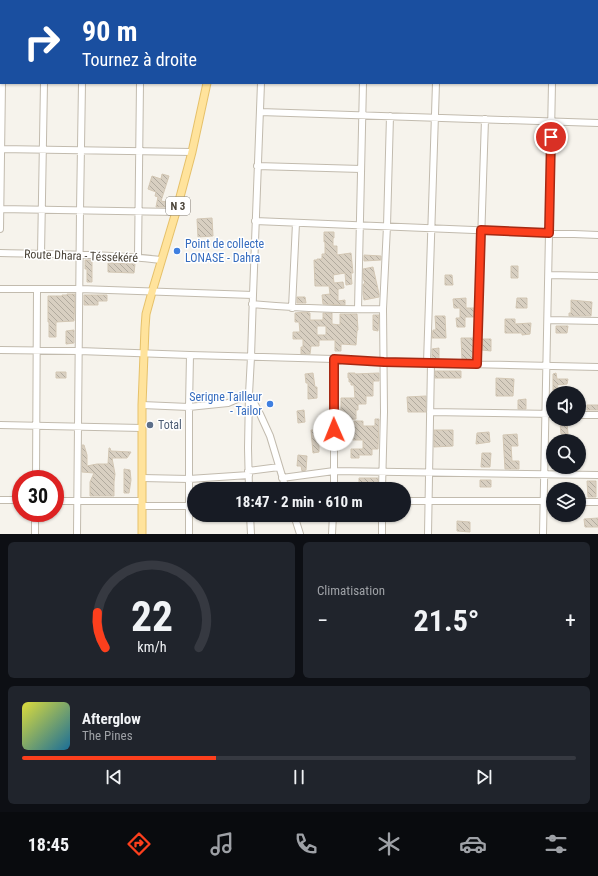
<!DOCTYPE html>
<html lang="fr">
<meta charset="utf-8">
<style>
:root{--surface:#171b24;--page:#20242c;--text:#f1f3f6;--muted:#9ea1a6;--line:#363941;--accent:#fc3f1d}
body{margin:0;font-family:"Roboto Condensed",sans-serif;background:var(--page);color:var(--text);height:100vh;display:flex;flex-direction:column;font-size:15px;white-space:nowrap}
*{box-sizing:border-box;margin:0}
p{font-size:13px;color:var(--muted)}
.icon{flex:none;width:22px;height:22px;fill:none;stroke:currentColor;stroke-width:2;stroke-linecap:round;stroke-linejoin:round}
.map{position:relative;height:534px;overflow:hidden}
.side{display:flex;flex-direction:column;gap:8px;padding:8px;background:#0d0f14;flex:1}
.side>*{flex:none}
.banner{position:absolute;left:0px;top:0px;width:598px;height:84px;box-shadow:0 1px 3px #0004;background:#1a4fa0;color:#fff;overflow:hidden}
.tools{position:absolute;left:546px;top:386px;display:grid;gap:8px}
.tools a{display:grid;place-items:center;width:40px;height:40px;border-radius:50%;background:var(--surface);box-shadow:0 1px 3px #0004;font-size:20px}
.speed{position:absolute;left:12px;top:470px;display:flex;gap:8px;font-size:20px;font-weight:700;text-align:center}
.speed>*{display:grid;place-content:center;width:52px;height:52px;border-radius:50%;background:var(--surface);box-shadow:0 1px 3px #0004;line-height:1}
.speed .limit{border:6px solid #d22;background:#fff;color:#111}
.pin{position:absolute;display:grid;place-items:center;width:34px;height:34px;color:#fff;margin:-17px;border:2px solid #fff;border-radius:50%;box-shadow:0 1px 4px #0007}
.me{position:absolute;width:44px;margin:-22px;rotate:359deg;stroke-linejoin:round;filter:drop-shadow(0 0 3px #0008)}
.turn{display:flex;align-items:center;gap:14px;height:84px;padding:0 16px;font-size:18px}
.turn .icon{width:52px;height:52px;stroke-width:2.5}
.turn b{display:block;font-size:28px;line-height:34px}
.big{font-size:30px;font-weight:700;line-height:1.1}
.side .widget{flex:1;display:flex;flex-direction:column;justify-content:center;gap:6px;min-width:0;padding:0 14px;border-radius:6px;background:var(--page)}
.side .dial{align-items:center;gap:0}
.dial svg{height:104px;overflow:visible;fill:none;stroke:var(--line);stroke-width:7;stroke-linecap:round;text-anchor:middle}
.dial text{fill:var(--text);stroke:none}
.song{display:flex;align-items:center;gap:12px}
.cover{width:48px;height:48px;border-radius:6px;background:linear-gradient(135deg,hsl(60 70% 55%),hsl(200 70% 35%))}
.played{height:4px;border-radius:2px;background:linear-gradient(90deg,var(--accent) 35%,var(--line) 35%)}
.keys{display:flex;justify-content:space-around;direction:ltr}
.heat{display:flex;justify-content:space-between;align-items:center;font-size:22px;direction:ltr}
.side .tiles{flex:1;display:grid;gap:8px;grid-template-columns:1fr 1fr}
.widget:last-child{grid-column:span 2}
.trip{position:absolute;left:187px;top:482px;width:224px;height:40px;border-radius:20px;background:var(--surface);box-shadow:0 1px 3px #0004;font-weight:700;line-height:40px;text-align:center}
.dock{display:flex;height:64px;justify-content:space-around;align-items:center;background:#090b0e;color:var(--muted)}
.dock .icon{width:28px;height:28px}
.dock .current{color:var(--accent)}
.dock b{font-size:18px;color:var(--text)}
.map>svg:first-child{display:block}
.building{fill:url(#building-back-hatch);stroke:#d3c7b4;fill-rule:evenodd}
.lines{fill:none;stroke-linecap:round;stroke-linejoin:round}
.minor-casing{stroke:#c2bbae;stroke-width:8}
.major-casing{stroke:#e6c16a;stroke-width:9}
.minor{stroke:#fff;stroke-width:6}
.major{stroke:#ffe39c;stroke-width:7}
.route-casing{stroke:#a42913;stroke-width:10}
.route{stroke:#fc3f1d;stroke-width:7}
.shop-dot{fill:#3f7fe0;stroke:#fff;stroke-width:1.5}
.service-dot{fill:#5c6f8a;stroke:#fff;stroke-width:1.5}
.labels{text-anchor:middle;stroke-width:3;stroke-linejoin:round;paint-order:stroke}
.shield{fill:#fff;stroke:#817c74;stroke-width:1}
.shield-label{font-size:11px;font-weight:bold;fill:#4b4439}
.shop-label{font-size:12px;fill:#366cbe;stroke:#fff;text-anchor:start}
.street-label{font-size:12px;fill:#4b4439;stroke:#fff}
.service-label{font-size:12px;fill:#4e5e75;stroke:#fff;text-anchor:start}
</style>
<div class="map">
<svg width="598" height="534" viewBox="0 0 598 534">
<defs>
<pattern id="building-back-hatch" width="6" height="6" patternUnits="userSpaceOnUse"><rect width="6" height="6" fill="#d8cfc1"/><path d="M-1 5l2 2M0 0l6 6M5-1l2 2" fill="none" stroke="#b1aa9e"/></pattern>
</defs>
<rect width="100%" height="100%" fill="#f6f3ec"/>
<path class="building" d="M162,174L169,176L161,201L167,202L166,207H156L158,197L155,196L156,192L148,189L152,176L161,179Z
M212,218L213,236L198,237L197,219Z
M324,232H334V238H333V246H337V255L351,253L353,273H351L352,284L346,285L345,273L333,275L334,283L343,282L344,288L338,289V301L345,300V305L323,304L322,295L330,294L329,286H315L314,260H317V259H322V254H325V242H324Z
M364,255L381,256V260L364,261Z
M85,260H92V282H87V269H85Z
M108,263L135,264L134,273L108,272Z
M511,266H518V278H511Z
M373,267L379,294V297L364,300L363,294V284H365L363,278V269Z
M445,275H452L453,285H445Z
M67,294H75L74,321L56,322V337H49V322H48V296H62V295H67Z
M84,295H107V301H98V305H84Z
M297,297H305L306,303H297Z
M466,298V308H474V317H465V327H457L456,318H460V308H454L453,299Z
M517,298H527V308H516Z
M571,300L592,302L591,316H569V313H571Z
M304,312L310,313V320H323V313H332V324L340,325V314H357L358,330L357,331L356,345L341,344V351H335V340H319V346H311L310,354H301V347H303V339H293V332H300L299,322H295V313ZM317,326H326V335H317Z
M373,315H379L378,331L373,330Z
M435,316H445L446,338H432L433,330H436Z
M505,319H515V324L531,323L530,334L522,335V333H505Z
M556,326H568L567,333H556Z
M74,330V343L66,344V331Z
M461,338H473V360L462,359Z
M482,339H491V351L482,350Z
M439,348V359H432V349Z
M435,371H461V378H435Z
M56,372H66V378H56Z
M313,373L315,387H317V398L308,399V383H306L305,374Z
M348,373H355V374L379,373V381H373V396H366V404H358V410H356V419L338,420V410H341V398H355L354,385H351V382H349V378H348Z
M556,373L557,379H568L567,384L557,385L558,393H553V374Z
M496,378L514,379L513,396H496Z
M426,396V412H408L407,397Z
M526,399V409H518V400Z
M587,405H598V410H587Z
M304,410L305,422L298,423L297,411Z
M375,419H379L378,449H372V455H359V458H351V449H363V440H353L354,421H363V426H375Z
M567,422L568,434H561L560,423Z
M311,430H317L318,434H320V439H319V452L313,453Z
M434,430H453V446L434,447Z
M489,432L490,442L476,444L477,433Z
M517,434L518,446H511L512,461H519V469H505L503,435Z
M82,445H84L87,455V466L97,464H108L109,448H110L111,451L131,452L127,458H112L115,474L114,482V496H90V482L94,473L82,472Z
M482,453H491L490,467H481Z
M298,455L307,456L306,470L302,471L301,466H297Z
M124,469L130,470L131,480L129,493H124Z
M359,478H378V485H365V489H359Z
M480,480H491V487H480Z
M587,481H596V497H588Z
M598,518V527H585L584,519Z
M457,521L470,522V532L457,531Z"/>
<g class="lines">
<defs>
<path id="minor" d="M202,0H218
M3,1V0
M45,1V0
M83,1V0
M141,1V0
M264,1V0
M317,1V0
M365,1V0
M404,1V0
M438,1V0
M492,1V0
M554,1V0
M597,75H598
M260,112L598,123
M0,149L192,152
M257,166L361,169
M0,209L176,212
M255,221L598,235
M0,229L2,83
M0,253C54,254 108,254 161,260
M41,254L44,83
M138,257L140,83
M549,275L598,276
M0,289H80L253,295
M252,304C296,308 339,310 383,309
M292,308L296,223
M358,309L363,83
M548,320L598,321
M0,350L79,351L190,355L334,359L384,362L598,367
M334,359V489
M427,363L436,83
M477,364L485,119
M250,395L260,414L270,436L286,489
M142,405L189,407L228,403L249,394
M430,412L553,414
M579,415H598
M0,425L142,428
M248,471L279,467
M142,478L189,479L249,475
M282,478L334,471L598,475
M36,479L37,289
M249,489L248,448L249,394L251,357L253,295L261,83
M382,489L384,412L383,309L387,226L390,116
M0,500H21
M55,501H142
M404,501H553
M579,502H598
M142,506H194
M250,515L251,534
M294,515L300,534
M35,534V513
M77,534L80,210L82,83
M189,534V407L190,355
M332,534L333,515
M382,534V515
M428,534L431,363
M543,534L552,83"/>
<path id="major" d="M218,1V0
M142,534V405L145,328L146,314L152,292L176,212L192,152L207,83"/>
</defs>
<use href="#minor" class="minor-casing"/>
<use href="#major" class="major-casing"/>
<use href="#minor" class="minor"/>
<use href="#major" class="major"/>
</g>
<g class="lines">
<defs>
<path id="route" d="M334,430V359L384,362L477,364L481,230L549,233L551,137"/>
</defs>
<use href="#route" class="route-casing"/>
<use href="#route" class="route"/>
</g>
<g class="shop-dot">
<circle cx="177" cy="251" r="4"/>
<circle cx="270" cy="404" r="4"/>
</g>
<circle class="service-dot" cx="150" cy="425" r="4"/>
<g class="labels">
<rect class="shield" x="166" y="197" width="24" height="18" rx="3"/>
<g class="shield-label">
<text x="178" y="210">N 3</text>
</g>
<g class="shop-label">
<text x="185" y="248">Point de collecte<tspan x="185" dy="14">LONASE - Dahra</tspan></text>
<text x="262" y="401" text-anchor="end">Serigne Tailleur<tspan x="262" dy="14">- Tailor</tspan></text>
</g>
<g class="street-label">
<text transform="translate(81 256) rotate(2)" y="4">Route Dhara - Téssékéré</text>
</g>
<g class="service-label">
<text x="158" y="429">Total</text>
</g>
</g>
</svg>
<div class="tools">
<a><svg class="icon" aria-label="sound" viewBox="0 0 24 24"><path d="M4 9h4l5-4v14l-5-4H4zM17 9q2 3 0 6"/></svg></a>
<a><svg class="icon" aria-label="search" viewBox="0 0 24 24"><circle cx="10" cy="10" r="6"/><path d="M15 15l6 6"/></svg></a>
<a><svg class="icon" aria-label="layers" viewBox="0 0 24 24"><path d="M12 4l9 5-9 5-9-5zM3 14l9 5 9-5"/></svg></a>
</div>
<div class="speed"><div class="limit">30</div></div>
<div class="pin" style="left:551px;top:137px;background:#d93025"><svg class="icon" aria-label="arrive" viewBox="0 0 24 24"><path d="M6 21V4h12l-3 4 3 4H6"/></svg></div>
<svg class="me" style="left:334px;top:430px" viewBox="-20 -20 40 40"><circle r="19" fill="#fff"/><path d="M0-13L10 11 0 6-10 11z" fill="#fc3f1d"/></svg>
<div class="trip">18:47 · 2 min · 610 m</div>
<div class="banner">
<div class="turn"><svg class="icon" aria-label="right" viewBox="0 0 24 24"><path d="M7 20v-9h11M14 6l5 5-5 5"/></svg><div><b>90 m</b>Tournez à droite</div></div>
</div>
</div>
<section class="side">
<div class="tiles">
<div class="widget dial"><svg viewBox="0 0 100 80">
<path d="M14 69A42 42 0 1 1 86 69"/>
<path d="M14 69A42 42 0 0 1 8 42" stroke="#fc3f1d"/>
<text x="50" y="56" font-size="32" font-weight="700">22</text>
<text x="50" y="72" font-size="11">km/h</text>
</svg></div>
<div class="widget"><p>Climatisation</p>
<div class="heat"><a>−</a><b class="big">21.5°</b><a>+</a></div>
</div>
<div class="widget">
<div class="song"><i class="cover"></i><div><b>Afterglow</b><p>The Pines</p></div></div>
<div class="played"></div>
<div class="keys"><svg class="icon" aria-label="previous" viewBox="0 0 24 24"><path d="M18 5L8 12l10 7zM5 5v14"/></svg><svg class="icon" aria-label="pause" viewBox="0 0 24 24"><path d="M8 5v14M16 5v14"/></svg><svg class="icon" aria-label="next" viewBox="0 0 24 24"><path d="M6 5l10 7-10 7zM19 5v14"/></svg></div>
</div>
</div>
</section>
<nav class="dock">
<b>18:45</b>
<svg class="icon current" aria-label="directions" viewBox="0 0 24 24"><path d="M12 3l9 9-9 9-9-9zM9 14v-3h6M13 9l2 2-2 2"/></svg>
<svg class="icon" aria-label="music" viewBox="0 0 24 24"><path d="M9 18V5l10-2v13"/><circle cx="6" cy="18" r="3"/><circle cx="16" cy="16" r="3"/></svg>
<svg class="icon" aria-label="phone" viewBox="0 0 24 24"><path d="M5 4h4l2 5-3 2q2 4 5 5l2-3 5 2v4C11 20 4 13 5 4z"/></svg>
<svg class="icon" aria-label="climate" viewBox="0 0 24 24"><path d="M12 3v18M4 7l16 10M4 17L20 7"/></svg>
<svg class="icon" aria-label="car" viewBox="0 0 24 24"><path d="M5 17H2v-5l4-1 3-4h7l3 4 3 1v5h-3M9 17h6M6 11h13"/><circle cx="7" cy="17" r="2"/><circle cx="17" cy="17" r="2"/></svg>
<svg class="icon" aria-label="filters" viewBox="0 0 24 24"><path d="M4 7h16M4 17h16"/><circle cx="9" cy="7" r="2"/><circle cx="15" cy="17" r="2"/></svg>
</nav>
